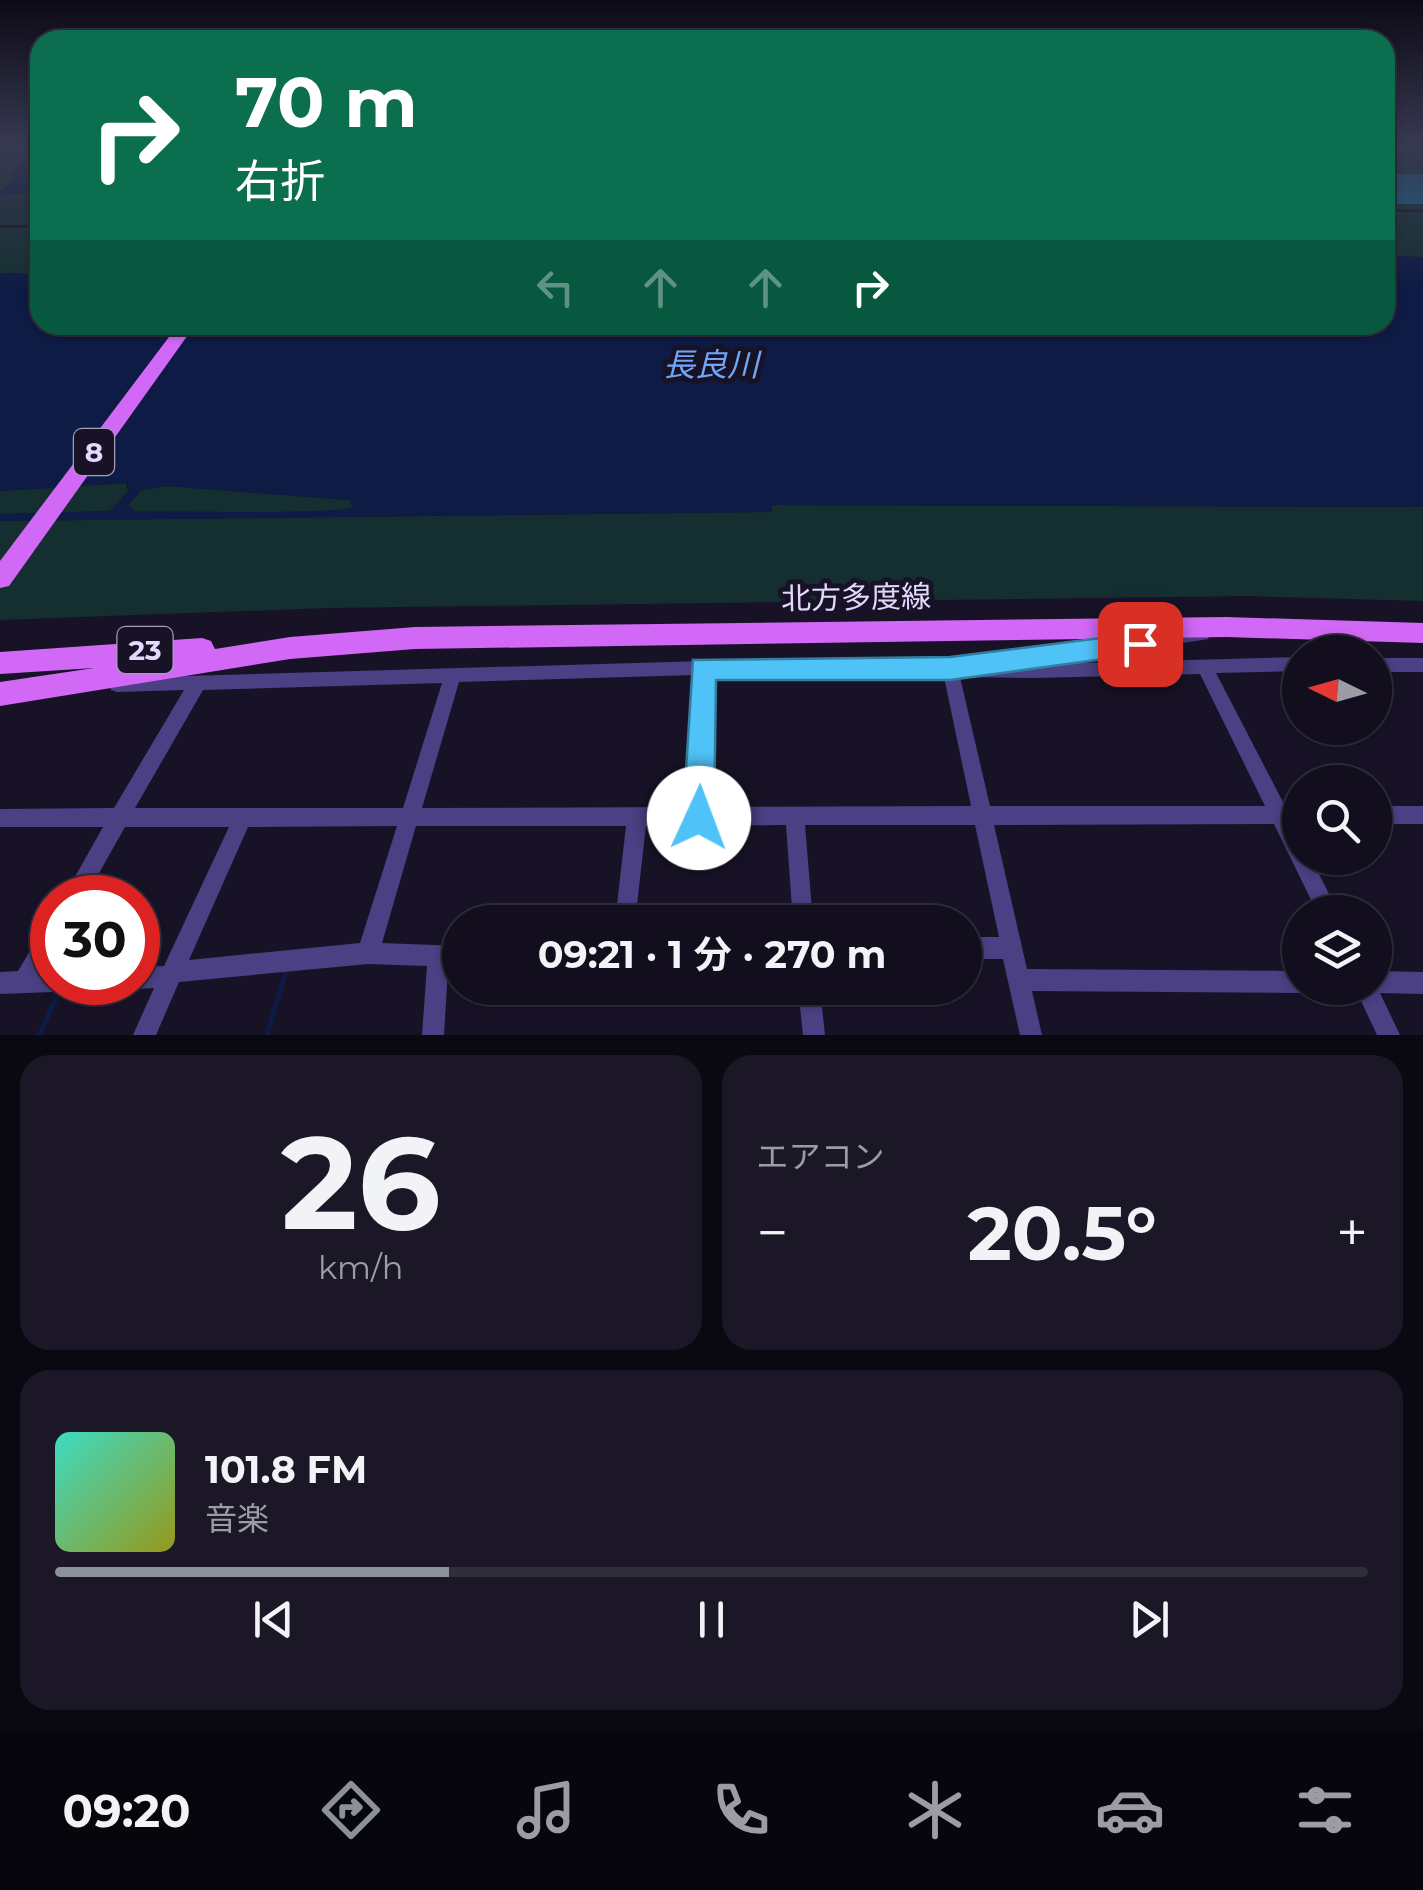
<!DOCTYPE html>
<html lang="ja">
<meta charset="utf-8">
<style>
:root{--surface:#120e1d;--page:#1b1726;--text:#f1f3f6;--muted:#9c9ca4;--line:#312e3b;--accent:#8c9099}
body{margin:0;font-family:Montserrat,"Noto Sans JP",sans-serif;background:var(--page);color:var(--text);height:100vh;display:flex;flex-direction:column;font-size:38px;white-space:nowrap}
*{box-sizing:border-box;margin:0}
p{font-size:32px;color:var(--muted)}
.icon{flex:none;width:55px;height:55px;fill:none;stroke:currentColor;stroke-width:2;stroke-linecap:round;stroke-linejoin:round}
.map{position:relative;height:1035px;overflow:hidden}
.details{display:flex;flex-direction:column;gap:20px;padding:20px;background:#0a0810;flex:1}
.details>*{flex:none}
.hud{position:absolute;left:30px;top:30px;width:1365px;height:305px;border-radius:30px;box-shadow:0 2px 8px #0004,0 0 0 2px var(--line);background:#0b6e4f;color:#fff;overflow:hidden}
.needle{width:65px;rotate:275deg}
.tools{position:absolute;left:1282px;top:635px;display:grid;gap:20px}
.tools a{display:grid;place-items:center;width:110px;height:110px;border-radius:50%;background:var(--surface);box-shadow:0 2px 8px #0004,0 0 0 2px var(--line);font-size:50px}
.speed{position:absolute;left:30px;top:875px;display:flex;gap:20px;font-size:50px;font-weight:700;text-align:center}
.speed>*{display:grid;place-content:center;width:130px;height:130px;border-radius:50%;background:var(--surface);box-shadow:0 2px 8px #0004,0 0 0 2px var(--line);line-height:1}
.speed .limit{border:15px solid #d22;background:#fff;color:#111}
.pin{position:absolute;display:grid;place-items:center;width:85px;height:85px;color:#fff;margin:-42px;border-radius:20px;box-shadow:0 5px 15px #0006}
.me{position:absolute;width:110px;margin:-55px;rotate:2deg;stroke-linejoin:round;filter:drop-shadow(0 0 8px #0008)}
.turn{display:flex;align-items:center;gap:35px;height:210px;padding:0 40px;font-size:45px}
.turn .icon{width:130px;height:130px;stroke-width:2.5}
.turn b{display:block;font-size:70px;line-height:85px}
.lanes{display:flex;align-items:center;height:95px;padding:0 40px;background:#0003;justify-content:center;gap:50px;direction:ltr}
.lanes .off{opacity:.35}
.big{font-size:75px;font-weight:700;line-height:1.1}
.details .tile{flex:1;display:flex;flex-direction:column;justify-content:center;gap:15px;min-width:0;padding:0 35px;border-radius:30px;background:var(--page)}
.details .dial{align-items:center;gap:0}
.dial b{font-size:130px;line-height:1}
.song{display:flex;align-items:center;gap:30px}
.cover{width:120px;height:120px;border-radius:15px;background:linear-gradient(135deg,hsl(170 70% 55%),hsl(60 70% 35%))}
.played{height:10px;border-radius:5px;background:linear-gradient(90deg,var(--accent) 30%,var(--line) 30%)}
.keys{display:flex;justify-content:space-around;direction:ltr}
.heat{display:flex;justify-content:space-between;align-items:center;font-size:55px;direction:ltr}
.details .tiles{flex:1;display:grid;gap:20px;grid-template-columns:1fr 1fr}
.tile:last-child{grid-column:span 2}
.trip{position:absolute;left:442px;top:905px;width:540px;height:100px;border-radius:50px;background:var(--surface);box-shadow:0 2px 8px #0004,0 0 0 2px var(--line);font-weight:700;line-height:100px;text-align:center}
.tab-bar{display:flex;height:160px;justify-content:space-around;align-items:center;background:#07060c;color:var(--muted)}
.tab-bar .icon{width:70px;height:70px}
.tab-bar .selected{color:var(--accent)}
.tab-bar b{font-size:45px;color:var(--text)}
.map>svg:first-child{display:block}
.green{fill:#152f31}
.water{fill:#0e1b44;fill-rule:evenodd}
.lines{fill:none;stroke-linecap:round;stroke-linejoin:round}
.stream{stroke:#0e1b44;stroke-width:5}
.runway{fill:#16688c;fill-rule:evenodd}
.minor{fill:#4a4083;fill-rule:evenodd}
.primary{fill:#d268f6;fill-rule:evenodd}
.route{fill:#4fc3f7;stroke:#337fa1;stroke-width:2.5}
.labels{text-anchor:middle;stroke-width:10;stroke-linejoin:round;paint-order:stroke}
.shield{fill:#181227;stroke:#a59ebd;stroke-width:2.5}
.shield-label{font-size:28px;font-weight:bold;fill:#e2dafd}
.street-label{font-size:30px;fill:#e2dafd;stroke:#181227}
.water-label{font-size:32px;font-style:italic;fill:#6fa7f6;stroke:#181227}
</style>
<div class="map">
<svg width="1423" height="1035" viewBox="0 0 1423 1035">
<rect width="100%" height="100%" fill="#181227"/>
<path class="green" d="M0,143H40V154L12,173L11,177H18L0,192Z
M1385,143H1423V209H1385Z
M40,192V225H0V195Z
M1385,212H1423V257L1385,256Z
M40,227V274L0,273V228Z
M126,483L128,493L110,511L0,514V491Z
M167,486L349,500L353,507C344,515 164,511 136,512L128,506L141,490Z
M771,505L1423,507V601L1248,596L326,608L0,620V521L771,512Z"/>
<path class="water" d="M40,154V192L0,195L17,178L11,177L19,171L16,168Z
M1385,256L1423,257V507L772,505V512L0,521V514L110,511L130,489L126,483L0,491V273L40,274V325H1385ZM167,486L349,500L353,507C344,515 164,511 136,512L128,506L141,490Z"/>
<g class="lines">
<path class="stream" d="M39,1035L56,999
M267,1035L286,971"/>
<path class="runway" d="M1385,174H1423V204H1385Z"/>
<path class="minor" d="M1202,628L1208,629L1210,634L1208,639L1202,640L1042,664L1300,657V671L1216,673L1285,806H1300V824H1294L1300,836V858H1311L1338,912H1317L1274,824L994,825L1027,969L1300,971V988H1309L1300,993L1032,991L1042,1035H1020L1003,959H965V937H999L975,825H805L813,922H793L786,825L646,826L635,922H615L626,826H416L382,943L460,946V968L448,967L444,1035H422L427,966L368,964L179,982L156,1035H133L154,988L138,989L130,986L129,982H138V967L164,966L229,827H125L85,898H63L103,827H0V809L114,808L184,690L117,692L111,690L109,685L111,680L117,678L703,661L944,663L950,661L956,663L993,664L995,658L1001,656ZM1200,674L1265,806H990L960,677L1034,678ZM695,675L690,807L422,808L459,682ZM711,675L944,677L971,806L709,807ZM442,683L403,808H135L203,690ZM397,826L360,943L189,960L248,827Z
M1375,658H1423V672H1375Z
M1375,806H1423V824H1375Z
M52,922V953L42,970H52V982H62L60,989L52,992L0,994V972L18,971L45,926Z
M1375,971L1423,972V994L1380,993L1400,1035H1377L1355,988H1375Z
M798,988H820L825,1035H803Z"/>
<path class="primary" d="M178,325H195L9,586L0,588V561Z
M1227,617L1423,623V643L1227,637L415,649L290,659L0,706V682L94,668L0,674V652L202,638L211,641L215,649L290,637L415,627Z"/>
</g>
<linearGradient id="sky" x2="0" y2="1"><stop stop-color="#0d0a15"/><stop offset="0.5" stop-color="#373952"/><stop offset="1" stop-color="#373952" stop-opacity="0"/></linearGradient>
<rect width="1423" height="288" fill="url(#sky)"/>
<path class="route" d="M1140,633L1154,644L1140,654L950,680H716L714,818L710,829L699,833L688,829L683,818L693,660L950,657Z"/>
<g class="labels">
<g class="shield">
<rect x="74" y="429" width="40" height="46" rx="8"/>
<rect x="117.5" y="627" width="55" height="46" rx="8"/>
</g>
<g class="shield-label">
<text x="94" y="462">8</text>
<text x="145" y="660">23</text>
</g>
<g class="street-label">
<text transform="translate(856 598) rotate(-1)" y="10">北方多度線</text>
</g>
<g class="water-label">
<text x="711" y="376">長良川</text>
</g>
</g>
</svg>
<div class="tools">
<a><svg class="needle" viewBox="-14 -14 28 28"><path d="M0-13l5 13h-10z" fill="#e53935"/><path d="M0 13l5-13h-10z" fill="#9c9ca4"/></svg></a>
<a><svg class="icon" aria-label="search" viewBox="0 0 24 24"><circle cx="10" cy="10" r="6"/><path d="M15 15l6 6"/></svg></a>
<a><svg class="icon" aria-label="layers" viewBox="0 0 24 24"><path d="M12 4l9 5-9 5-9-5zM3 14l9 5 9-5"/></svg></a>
</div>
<div class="speed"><div class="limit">30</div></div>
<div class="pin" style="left:1140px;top:644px;background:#d93025"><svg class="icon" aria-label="arrive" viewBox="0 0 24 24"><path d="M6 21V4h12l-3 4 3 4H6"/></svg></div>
<svg class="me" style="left:699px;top:818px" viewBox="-20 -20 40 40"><circle r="19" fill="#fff"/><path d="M0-13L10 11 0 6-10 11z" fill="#4fc3f7"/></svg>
<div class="trip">09:21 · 1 分 · 270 m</div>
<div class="hud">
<div class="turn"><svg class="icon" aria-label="right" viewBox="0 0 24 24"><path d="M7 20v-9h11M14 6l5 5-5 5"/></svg><div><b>70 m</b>右折</div></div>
<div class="lanes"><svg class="icon off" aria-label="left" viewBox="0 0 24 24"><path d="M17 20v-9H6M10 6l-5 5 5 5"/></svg><svg class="icon off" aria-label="ahead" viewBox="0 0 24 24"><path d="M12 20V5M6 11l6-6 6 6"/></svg><svg class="icon off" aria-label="ahead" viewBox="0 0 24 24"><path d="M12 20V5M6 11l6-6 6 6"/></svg><svg class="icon" aria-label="right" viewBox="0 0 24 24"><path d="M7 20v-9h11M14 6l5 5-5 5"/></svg></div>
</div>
</div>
<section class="details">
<div class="tiles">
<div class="tile dial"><b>26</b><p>km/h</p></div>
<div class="tile"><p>エアコン</p>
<div class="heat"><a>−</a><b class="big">20.5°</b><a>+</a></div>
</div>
<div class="tile">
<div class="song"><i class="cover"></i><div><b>101.8 FM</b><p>音楽</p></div></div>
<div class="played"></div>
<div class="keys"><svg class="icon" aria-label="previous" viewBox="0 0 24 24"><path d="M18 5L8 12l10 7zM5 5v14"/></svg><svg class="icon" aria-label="pause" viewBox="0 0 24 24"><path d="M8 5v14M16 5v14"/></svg><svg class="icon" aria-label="next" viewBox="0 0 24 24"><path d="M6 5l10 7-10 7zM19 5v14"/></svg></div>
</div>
</div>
</section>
<nav class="tab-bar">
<b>09:20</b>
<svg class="icon selected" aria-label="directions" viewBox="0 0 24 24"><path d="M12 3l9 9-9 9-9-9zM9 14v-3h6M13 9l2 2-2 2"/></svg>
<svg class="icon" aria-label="music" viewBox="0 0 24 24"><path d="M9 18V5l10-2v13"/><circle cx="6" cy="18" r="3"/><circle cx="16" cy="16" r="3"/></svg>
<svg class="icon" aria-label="phone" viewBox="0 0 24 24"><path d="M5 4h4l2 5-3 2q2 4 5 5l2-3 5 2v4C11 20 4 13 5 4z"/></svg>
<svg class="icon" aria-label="climate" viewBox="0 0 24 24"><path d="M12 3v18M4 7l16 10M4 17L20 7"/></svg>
<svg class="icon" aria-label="car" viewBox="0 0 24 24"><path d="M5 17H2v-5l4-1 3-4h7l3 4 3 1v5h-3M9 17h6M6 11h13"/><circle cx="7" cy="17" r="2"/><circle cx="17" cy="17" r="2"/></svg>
<svg class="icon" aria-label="filters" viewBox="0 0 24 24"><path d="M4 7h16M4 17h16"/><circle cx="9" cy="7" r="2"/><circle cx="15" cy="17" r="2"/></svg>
</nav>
